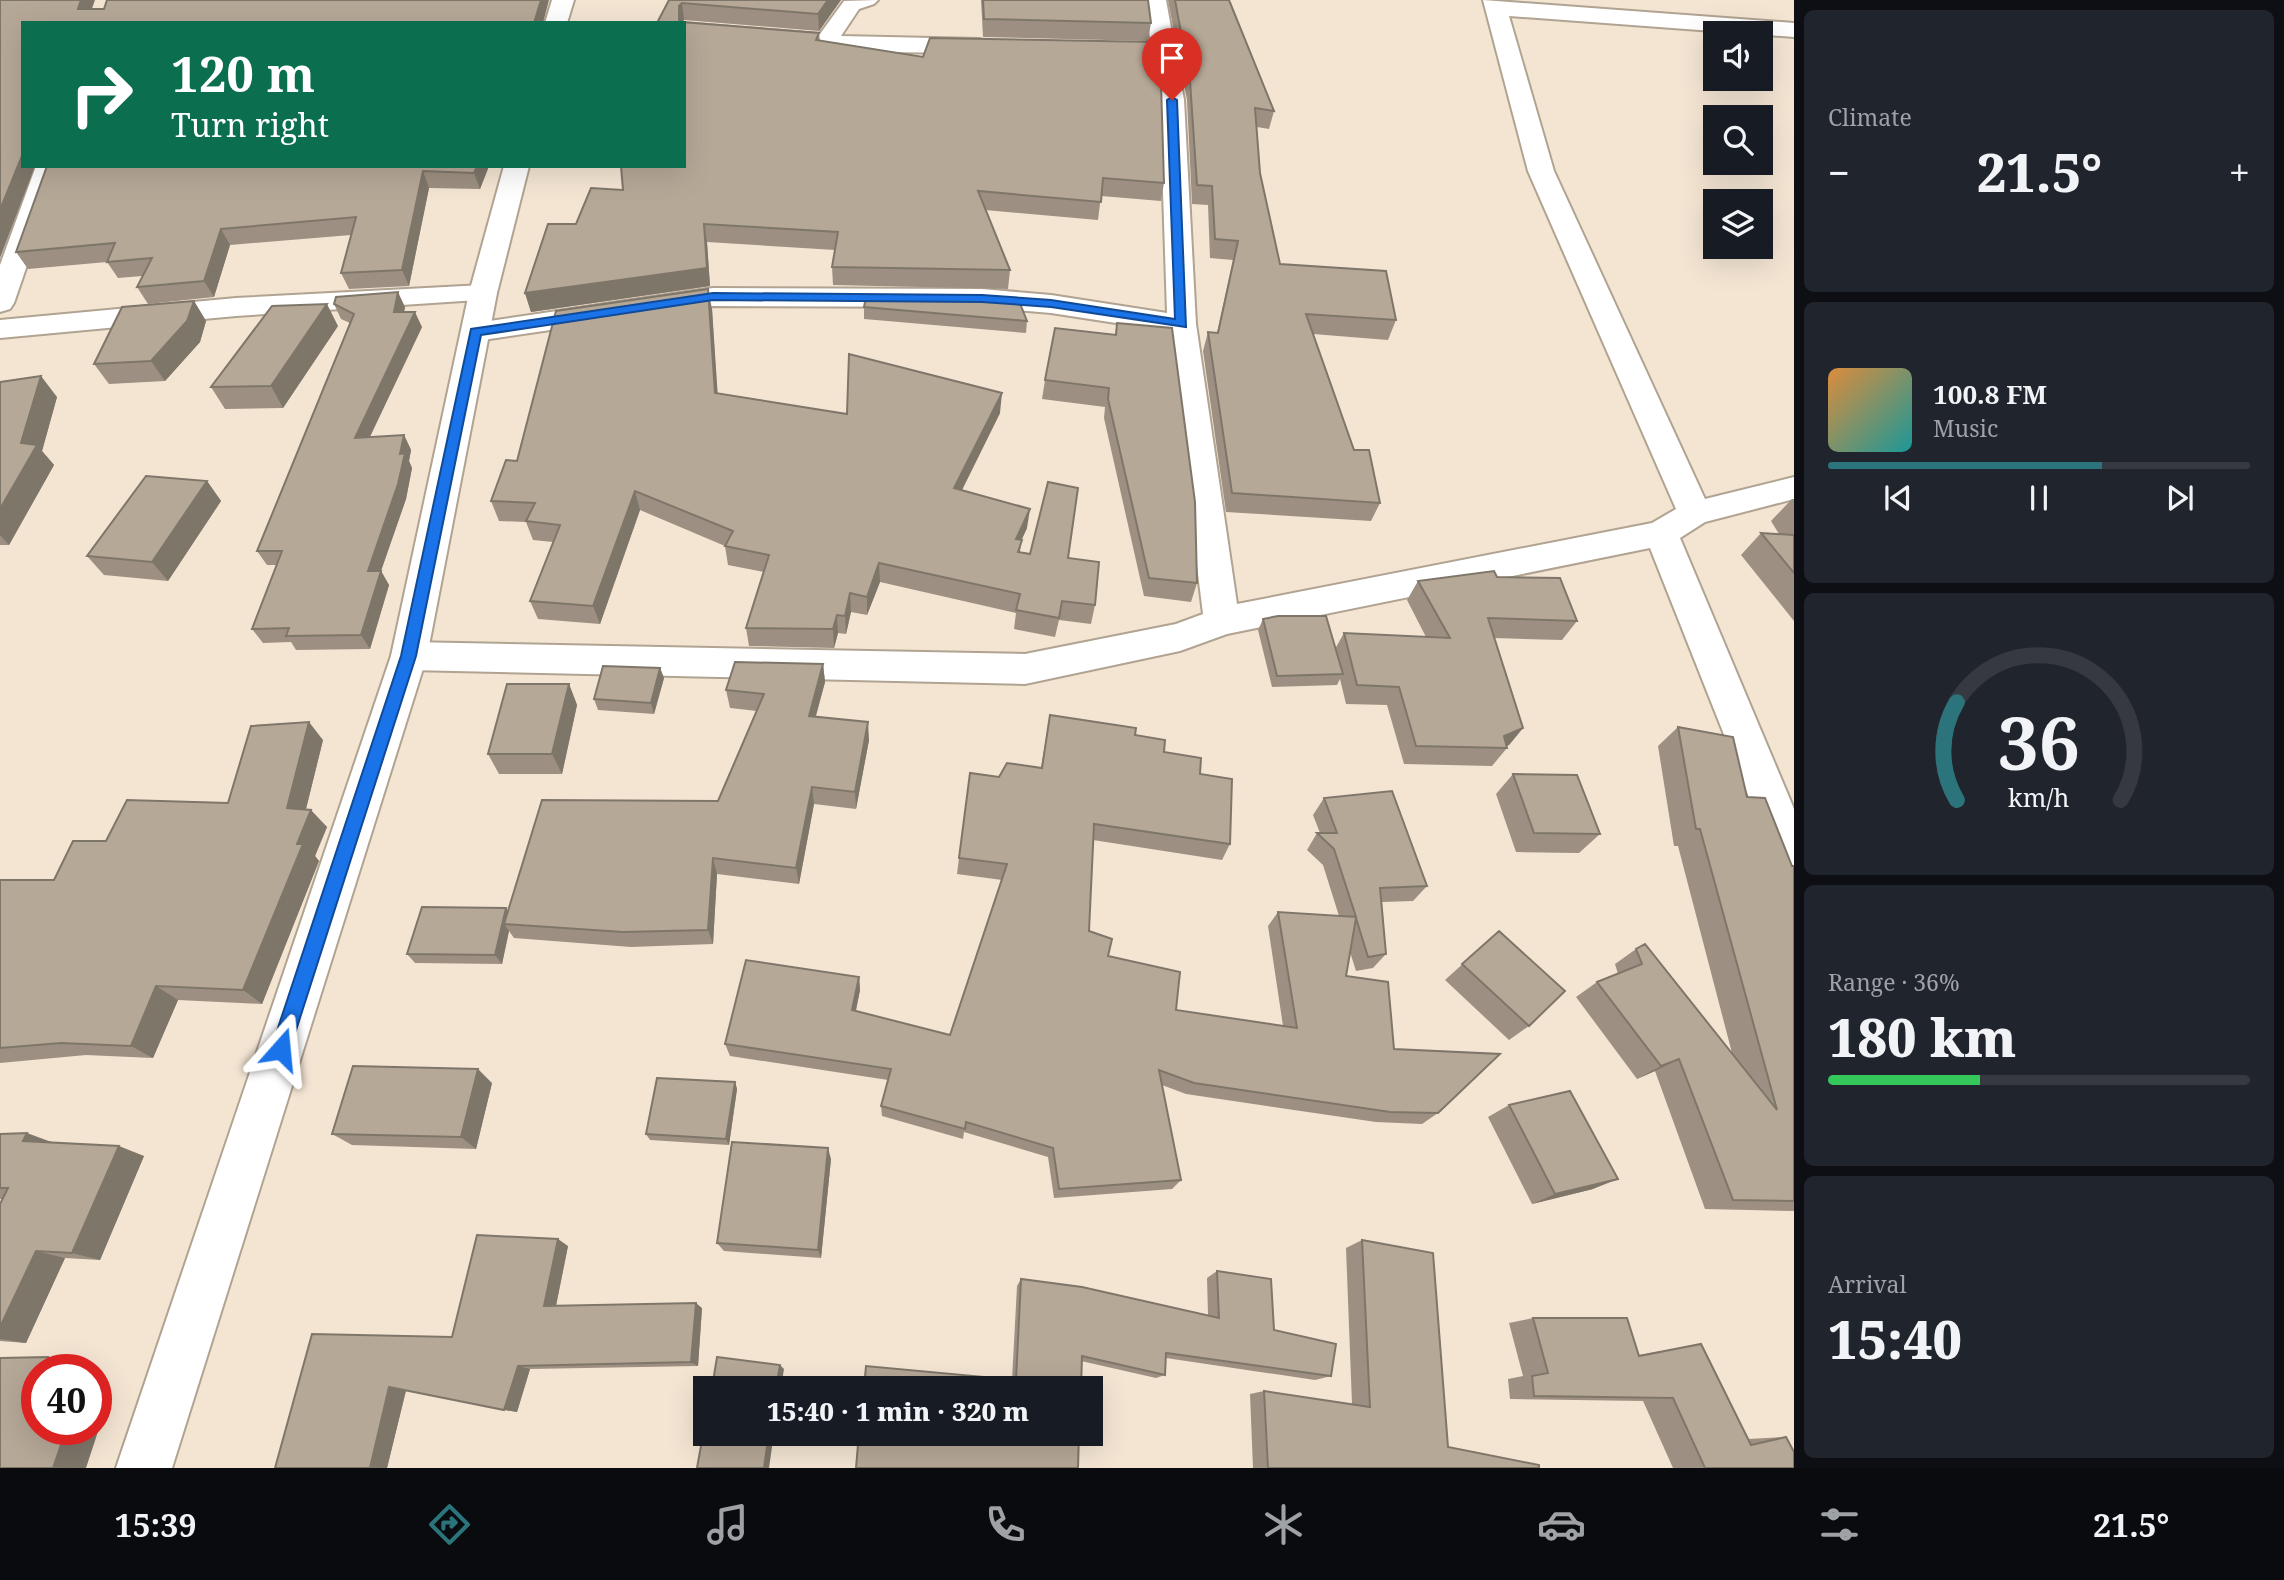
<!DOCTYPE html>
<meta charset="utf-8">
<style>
:root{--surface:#171b24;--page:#20242c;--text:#f1f3f6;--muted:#9ea1a6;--line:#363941;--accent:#2b747c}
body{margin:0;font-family:"Noto Serif",serif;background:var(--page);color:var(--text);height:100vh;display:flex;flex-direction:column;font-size:26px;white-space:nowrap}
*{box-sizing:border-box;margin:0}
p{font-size:23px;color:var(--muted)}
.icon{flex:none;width:38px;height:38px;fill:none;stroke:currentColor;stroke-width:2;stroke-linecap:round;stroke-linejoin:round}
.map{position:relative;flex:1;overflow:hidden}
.details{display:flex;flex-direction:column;gap:10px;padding:10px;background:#0d0f14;width:490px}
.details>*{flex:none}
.banner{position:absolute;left:21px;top:21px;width:665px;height:147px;border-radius:0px;box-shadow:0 7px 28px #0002;background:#0b6e4f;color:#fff;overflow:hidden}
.buttons{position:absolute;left:1703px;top:21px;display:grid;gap:14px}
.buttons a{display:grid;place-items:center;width:70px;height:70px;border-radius:0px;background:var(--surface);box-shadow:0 7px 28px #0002;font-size:35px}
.speed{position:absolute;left:21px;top:1354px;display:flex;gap:14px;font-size:35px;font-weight:700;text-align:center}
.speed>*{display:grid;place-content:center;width:91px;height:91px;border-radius:50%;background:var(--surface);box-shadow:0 7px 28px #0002;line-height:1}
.speed .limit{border:10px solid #d22;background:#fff;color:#111}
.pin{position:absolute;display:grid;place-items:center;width:60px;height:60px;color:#fff;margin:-72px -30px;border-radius:50% 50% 50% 0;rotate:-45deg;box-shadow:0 0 7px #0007}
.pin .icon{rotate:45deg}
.me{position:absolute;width:77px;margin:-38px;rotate:18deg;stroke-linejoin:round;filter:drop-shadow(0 0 5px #0008)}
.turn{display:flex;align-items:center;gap:24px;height:147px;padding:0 35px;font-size:32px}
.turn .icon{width:91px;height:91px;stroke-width:2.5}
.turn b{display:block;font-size:49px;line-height:60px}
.big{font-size:52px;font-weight:800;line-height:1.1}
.details .tile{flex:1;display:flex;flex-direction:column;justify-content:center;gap:10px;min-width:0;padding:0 24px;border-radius:10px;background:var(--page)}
.details .dial{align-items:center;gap:0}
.dial svg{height:182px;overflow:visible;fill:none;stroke:var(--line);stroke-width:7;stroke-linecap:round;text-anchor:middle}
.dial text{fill:var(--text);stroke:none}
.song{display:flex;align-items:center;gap:21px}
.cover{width:84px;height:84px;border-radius:10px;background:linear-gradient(135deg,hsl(30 70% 55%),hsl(180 70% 35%))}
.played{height:7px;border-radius:4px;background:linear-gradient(90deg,var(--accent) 65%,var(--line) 65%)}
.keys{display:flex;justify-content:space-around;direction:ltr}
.heat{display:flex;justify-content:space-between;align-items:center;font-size:38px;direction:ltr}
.charge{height:10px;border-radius:5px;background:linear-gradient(90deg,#34c759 36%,var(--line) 0)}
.trip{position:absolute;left:693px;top:1376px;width:410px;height:70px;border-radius:0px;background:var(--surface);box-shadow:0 7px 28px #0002;font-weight:800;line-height:70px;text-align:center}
.tab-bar{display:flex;height:112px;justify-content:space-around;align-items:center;background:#090b0e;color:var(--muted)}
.tab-bar .icon{width:49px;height:49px}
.tab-bar .current{color:var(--accent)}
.tab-bar b{font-size:32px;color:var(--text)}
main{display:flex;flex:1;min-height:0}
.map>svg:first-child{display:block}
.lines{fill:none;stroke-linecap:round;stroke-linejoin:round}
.minor-casing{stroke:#b1a391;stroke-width:4}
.tertiary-casing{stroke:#b1a391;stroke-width:4}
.minor{fill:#fff;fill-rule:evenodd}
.tertiary{fill:#fff;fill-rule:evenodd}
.wall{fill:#9d9082}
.shaded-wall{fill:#7f766a}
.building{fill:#b6a897;stroke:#7f766a;stroke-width:2}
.route{fill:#1a73e8;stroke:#114b97;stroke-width:2}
</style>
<main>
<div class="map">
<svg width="1794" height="1468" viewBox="0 0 1794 1468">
<rect width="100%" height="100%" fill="#f4e5d3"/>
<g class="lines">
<defs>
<path id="minor" d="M878,0L874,4L859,9L841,36L979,39L987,41L990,46L987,51L979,53L869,52L684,37V23L820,34L844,1Z
M1144,0H1166L1184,100L1196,324L1237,604L1652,523L1676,509L1528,171L1483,0L1794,23V37L1509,16L1554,171L1705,499L1794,477V499L1705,522L1680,538L1794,809V876L1779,871L1773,858L1650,548L1227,634L1180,651L1025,684L409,670L396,666L391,656L396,646L409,642L1025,654L1176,624L1203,614L1168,331L1051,313L982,307L713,306L476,341L466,338L462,332L466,326L476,323L713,288L982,289L1051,295L1167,313L1160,100Z
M36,166H61L14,303L10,309L0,312V265Z
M483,285L493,287L497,293L493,299L236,316L0,338V320L236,298Z"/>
<path id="tertiary" d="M552,0H574L567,23H545Z
M504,166H529L497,293L427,656L172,1468H116L391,656L469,293Z"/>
</defs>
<use href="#minor" class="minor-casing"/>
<use href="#tertiary" class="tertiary-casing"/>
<use href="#minor" class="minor"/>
<use href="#tertiary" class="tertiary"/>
</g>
<path class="wall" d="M669,0H841L819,31L684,20L682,22L819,33L820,41L1164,183L1161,201L1101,196L1098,220L985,210L1010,270L1008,289L833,285L832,267L835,250L707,242L710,286L531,312L525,293L576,224L623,190L657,23Z
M981,0H1148L1151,23L1148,41L983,37Z
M1168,0H1229L1274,111L1269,129L1257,127L1260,173L1280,264L1396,320L1388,340L1313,334L1354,450L1380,503L1371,521L1226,512L1203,351L1208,332L1217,333L1233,260L1210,258L1208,205L1192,204L1187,100Z
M47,166H489L480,189L429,188L409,286L349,289L341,273L351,235L230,245L214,297L148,304L137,287L142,276L118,278L107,262L28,269L16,252Z
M194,301L206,321L200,342L165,381L109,384L94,364Z
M334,304L405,307L404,312L422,327L370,437L404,435L411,450L409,461L412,468L406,499L381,571L389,585L370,649L296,650L291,642L263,643L252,629L277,565H267L257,551L350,323L341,319Z
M864,307L1027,321L1026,333L864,319Z
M712,309L717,393L847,414L1000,413L962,490L1027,528L1021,541L1020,552L1068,558L1095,605L1091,624L1059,620L1055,637L1014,629L1016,613L880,582L867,615L851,612L846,634L838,633L834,648L749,646L746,628L764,572L728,565L725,546L640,510L600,624L538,619L530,601L553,542L533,540L526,522L499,521L491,501L517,461Z
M1117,323L1197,583L1191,602L1144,596L1104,418L1105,407L1042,399L1045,380L1115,335Z
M338,326L283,408L225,409L211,387Z
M0,382L57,397L42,451L54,465L9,545H0Z
M207,481L221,501L168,581L104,575L87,556Z
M1792,499H1794V621L1741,555L1761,533L1779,534L1771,521Z
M1497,577L1577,621L1562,640L1494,638L1523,728L1509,745L1506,746L1507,748L1492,766L1404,764L1387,705L1346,704L1340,679L1337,685L1272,687L1258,630L1263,619L1335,649L1344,633L1426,637L1407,600L1418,581Z
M823,664L825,682L816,716L869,740L856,809L814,804L799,884L717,874L713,944L631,947L514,938L509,931L502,964L415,963L407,954L506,908L508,911L718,801L757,711L730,708L726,690Z
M660,668L664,678L654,714L598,710L594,699Z
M569,684L577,705L562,774H499L488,754Z
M1050,715L1135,735L1200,774L1230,844L1222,860L1093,840L1089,931L1108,956L1176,1010L1283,1026L1268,926L1278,912L1339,916L1323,865L1307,850L1317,833H1320L1313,815L1324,798L1427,886L1413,901L1382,902L1386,954L1373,968L1356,971L1350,952L1346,976L1394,1049L1438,1113L1422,1124L1376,1122L1186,1094L1162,1085L1181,1180L1172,1189L1054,1198L1048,1157L964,1132L963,1139L882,1116L881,1106L888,1080L730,1056L725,1044L859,977L860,990L856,1011L950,1035L1002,880L957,874L959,858L999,777L1041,768Z
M1678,727L1747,797L1792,866H1794V1211L1705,1209L1655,1071L1637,1079L1576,997L1597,982L1618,974L1615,964L1636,949L1732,1053L1678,846H1674L1658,746Z
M323,740L306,809L327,827L315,856L319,861L262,1004L178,1000L153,1058L86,1055L0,1063V880H54L106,841L228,803Z
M1513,774L1600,834L1579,853L1516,852L1496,794Z
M1499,931L1529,1026L1509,1040L1445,980Z
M735,1082L737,1089L729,1145L650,1140L646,1134Z
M492,1083L476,1149L352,1145L332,1134Z
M1509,1105L1593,1189L1532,1204L1488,1117Z
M0,1134L144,1156L100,1260L65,1258L26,1343L0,1341V1204L3,1199H0Z
M831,1159L821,1258L724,1251L717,1243Z
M1362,1240L1448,1447L1539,1468H1253L1250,1394L1264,1391L1352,1404L1346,1248Z
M568,1246L556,1305L702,1308L698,1366L530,1369L517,1412L406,1391L387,1468H275L452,1337Z
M1217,1271L1274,1330L1331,1376L1315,1380L1166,1358L1165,1375L1156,1378L1081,1361V1388L1012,1380L1017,1286L1021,1279L1208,1315L1207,1278Z
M1533,1318L1639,1355L1701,1344L1748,1439L1786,1437L1794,1468H1673L1643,1401L1510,1399L1508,1379L1523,1376L1509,1323Z"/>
<path class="shaded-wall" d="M81,0H95L87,23L78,9Z
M541,0H549L543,23H534Z
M828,0H841L819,31L818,14Z
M682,3L684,20L682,23H679V6Z
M23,153V166H35L0,258V210Z
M477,166H489L480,189L474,173Z
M423,171L429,188L409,286L402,270Z
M704,224L707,242L710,286L531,312L525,293Z
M221,229L230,245L214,297L204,281Z
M708,289L712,309L719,413L715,393Z
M398,292L405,307L401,327L394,312Z
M194,301L206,321L200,342L165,381L151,361Z
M327,304L338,326L283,408L271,386Z
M415,312L422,327L362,453L355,438Z
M41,376L57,397L42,451L54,465L9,545L0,535V509Z
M1002,393L1000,413L953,508L954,488Z
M404,435L411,450L409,461L412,468L406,499L376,585L368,571Z
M207,481L221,501L168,581L152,562Z
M635,491L640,510L600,624L593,606Z
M1030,509L1027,528L1021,541L1019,559L1016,539Z
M879,563L880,582L867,615V597Z
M381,571L389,585L370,649L361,635Z
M850,593L851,612L846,634L845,616Z
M837,615L838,633L834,648L833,629Z
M823,664L825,682L811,733L809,716Z
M660,668L664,678L654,714L651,703Z
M569,684L577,705L562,774L552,754Z
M309,722L323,740L302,825L287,808Z
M868,722L869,740L856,809L855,792Z
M1523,728L1509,745L1502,748L1504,736Z
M812,787L814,804L799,884L796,868Z
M311,810L327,827L315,856L319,861L262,1004L243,990L297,844Z
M713,858L717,874L713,944L708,930Z
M506,908L513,917L504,924L509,931L502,964L495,955Z
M859,977L860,990L853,1023L852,1010Z
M156,986L178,1000L153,1058L131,1046Z
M1679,1059L1655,1071L1637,1079L1661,1066Z
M478,1069L492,1083L476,1149L461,1137Z
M735,1082L737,1089L729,1145L726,1139Z
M27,1133L54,1143L23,1141Z
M119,1146L144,1156L100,1260L72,1253Z
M828,1148L831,1159L821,1258L818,1250Z
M1618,1179L1593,1189L1532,1204L1555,1194Z
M558,1239L568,1246L555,1311L544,1306Z
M36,1251L65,1258L26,1343L0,1339V1327Z
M696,1303L702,1308L698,1366L691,1362Z
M48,1357L80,1362L77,1370H43Z
M780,1365L784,1369L781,1388H776Z
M518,1366L530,1369L517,1412L504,1410Z
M389,1387L406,1390L387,1468H370Z
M96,1391L111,1392L86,1468H53L66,1430H96Z
M769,1433H774L769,1468H764Z"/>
<path class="building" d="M0,0H81L78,9H104L107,0H541L534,23H23V153L0,210Z
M669,0H828L818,14L682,3L679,6V20L681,22L819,33L816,40L923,57L930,38L1155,42L1161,83L1164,183L1103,178L1101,202L978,191L1010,270L832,267L838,232L704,224L707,268L525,293L548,224H576L591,188L623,190L621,166H684V23H657Z
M983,0H1148L1151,23L984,19Z
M1175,0H1229L1274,111L1255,108L1260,173L1280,264L1386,271L1396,320L1306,314L1354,450H1369L1380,503L1232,493L1208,332L1218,333L1238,241L1215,239L1212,186L1197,185L1190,81Z
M47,166H477L474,173L423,171L402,270L341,273L356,217L221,229L204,281L137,287L152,258L107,262L115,243L16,252Z
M708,289L715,393L847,414L849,354L1002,393L954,488L1030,509L1016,539L1022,540L1018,552L1030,554L1048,482L1078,488L1068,558L1099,562L1095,605L1062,601L1059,618L1016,610L1020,594L879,563L867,597L850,593L845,616L837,615L833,629L746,628L769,555L725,546L733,531L635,491L593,606L530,601L560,525L526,521L535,503L491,501L506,460L517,461L556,311Z
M398,292L394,312H415L355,438L404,435L400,454L405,453L398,484L368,571H381L361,635L286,636L289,628L252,629L282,551H257L354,314L334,304L336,297Z
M866,297H983L1019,301L1027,321L864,307Z
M194,301L187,321L151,361L94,364L122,307Z
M327,304L271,386L211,387L272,306Z
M1117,323L1172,328L1195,502L1197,583L1149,578L1108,399L1109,388L1045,380L1055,328L1116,335Z
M41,376L21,443L37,445L0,509V382Z
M146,476L207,481L152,562L87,556Z
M1761,533L1794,535V573Z
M1494,571L1497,577L1560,578L1577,621L1488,618L1523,728L1504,736L1507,748L1416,746L1399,687L1357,685L1344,633L1450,638L1418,581Z
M1278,616H1326L1343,674L1277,676L1263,619Z
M735,662L823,664L809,716L868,722L855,792L812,787L796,868L713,858L708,930L623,932L504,924L542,800L718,801L764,694L726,690Z
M603,666L660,668L651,703L594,699Z
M507,684H569L552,754H488Z
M1050,715L1136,728L1135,735L1165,740L1164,752L1201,758L1200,774L1232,779L1230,844L1094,824L1089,931L1112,939L1108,956L1180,972L1176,1010L1297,1028L1278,912L1356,917L1334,849L1317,833H1337L1324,798L1392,791L1427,886L1380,888L1386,954L1368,957L1356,918L1346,976L1388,982L1394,1049L1500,1054L1438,1113L1390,1112L1194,1083L1159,1070L1181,1180L1059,1189L1053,1148L966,1122L965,1129L881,1106L891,1069L725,1044L746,960L859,977L852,1010L950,1035L1007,864L959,858L970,773L999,777L1007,763L1042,768Z
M309,722L287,808L311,810L297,844H303L243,990L156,986L131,1046L61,1043L0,1048V880H54L73,841H106L127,800L228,803L251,726Z
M1678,727L1733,737L1747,797L1765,798L1792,866H1794V1201L1733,1200L1679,1059L1661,1066L1597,982L1642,964L1636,949L1645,944L1777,1110L1700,829H1696Z
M1513,774L1577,775L1600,834L1534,833Z
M422,907L506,908L495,955L407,954Z
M1499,931L1565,991L1529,1026L1462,964Z
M353,1066L478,1069L461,1137L332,1134Z
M657,1078L735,1082L726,1139L646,1134Z
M1570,1091L1618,1179L1555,1194L1509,1105Z
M27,1133L23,1141L119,1146L72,1253L36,1251L0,1327V1204L8,1188H0V1134Z
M732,1142L828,1148L818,1250L717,1243Z
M477,1235L558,1239L544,1306L696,1303L691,1362L518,1366L504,1410L389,1387L370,1468H275L312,1334L452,1337Z
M1362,1240L1433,1253L1448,1447L1539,1465V1468H1268L1264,1391L1370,1407Z
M1217,1271L1271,1279L1274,1330L1336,1344L1331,1376L1166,1353L1165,1375L1082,1356L1081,1388H864L866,1366L1016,1380L1021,1279L1082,1287L1219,1318Z
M1533,1318H1627L1639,1356L1701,1344L1751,1445L1786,1437L1794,1452V1468H1705L1673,1398L1534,1396L1532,1376L1548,1373Z
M48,1357L43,1370H37V1430H66L53,1468H0V1358Z
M717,1357L780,1365L776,1388H712Z
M705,1424V1433H769L764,1468H697Z
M859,1433H1079L1078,1468H856Z"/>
<path class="route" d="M1172,97L1177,100L1186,327L1051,307L982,302L713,300L481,335L416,656L290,1049L287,1055L281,1058L274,1055L271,1049L401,656L471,329L713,293L982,295L1051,300L1175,319L1167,100Z"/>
</svg>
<div class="buttons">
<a><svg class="icon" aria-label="sound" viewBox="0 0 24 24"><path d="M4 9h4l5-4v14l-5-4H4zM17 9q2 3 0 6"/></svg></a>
<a><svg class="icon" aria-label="search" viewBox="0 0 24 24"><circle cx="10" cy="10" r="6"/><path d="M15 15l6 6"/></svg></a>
<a><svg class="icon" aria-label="layers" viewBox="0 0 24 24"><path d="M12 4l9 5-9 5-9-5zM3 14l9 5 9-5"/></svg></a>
</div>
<div class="speed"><div class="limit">40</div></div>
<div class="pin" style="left:1172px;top:100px;background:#d93025"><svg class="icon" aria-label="arrive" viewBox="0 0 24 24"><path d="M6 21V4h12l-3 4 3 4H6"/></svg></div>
<svg class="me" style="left:281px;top:1049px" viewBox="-20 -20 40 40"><path d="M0-17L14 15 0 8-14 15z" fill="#1a73e8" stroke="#fff" stroke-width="4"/></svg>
<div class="trip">15:40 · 1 min · 320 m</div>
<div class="banner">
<div class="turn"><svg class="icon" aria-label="right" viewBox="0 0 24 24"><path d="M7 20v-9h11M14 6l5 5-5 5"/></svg><div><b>120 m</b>Turn right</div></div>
</div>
</div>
<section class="details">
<div class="tile"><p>Climate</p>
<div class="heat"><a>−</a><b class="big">21.5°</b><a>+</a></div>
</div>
<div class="tile">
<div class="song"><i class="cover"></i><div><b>100.8 FM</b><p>Music</p></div></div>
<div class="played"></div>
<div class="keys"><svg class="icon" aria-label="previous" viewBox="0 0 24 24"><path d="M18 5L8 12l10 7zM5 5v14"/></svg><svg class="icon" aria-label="pause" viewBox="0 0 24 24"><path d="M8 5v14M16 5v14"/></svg><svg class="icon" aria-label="next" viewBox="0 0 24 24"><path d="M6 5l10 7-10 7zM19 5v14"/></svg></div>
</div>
<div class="tile dial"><svg viewBox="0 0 100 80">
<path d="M14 69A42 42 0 1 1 86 69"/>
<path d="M14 69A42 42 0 0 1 14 26" stroke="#2b747c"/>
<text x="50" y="56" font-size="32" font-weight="700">36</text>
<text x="50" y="72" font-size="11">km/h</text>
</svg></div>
<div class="tile"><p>Range · 36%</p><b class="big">180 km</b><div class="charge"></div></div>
<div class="tile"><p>Arrival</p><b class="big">15:40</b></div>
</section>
</main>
<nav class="tab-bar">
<b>15:39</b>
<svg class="icon current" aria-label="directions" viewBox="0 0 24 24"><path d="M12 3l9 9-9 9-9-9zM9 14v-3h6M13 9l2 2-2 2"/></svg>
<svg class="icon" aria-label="music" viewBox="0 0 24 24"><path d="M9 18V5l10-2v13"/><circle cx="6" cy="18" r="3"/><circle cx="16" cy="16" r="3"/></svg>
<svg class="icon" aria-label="phone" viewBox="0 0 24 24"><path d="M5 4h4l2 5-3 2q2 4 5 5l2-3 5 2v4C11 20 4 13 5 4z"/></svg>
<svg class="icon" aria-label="climate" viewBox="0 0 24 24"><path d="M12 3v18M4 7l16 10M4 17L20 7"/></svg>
<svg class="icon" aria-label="car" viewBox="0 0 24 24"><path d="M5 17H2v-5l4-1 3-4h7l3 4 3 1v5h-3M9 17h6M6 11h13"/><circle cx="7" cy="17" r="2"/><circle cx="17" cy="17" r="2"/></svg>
<svg class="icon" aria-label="filters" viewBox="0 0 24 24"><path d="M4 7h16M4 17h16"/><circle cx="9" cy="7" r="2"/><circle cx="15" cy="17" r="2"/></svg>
<b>21.5°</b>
</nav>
